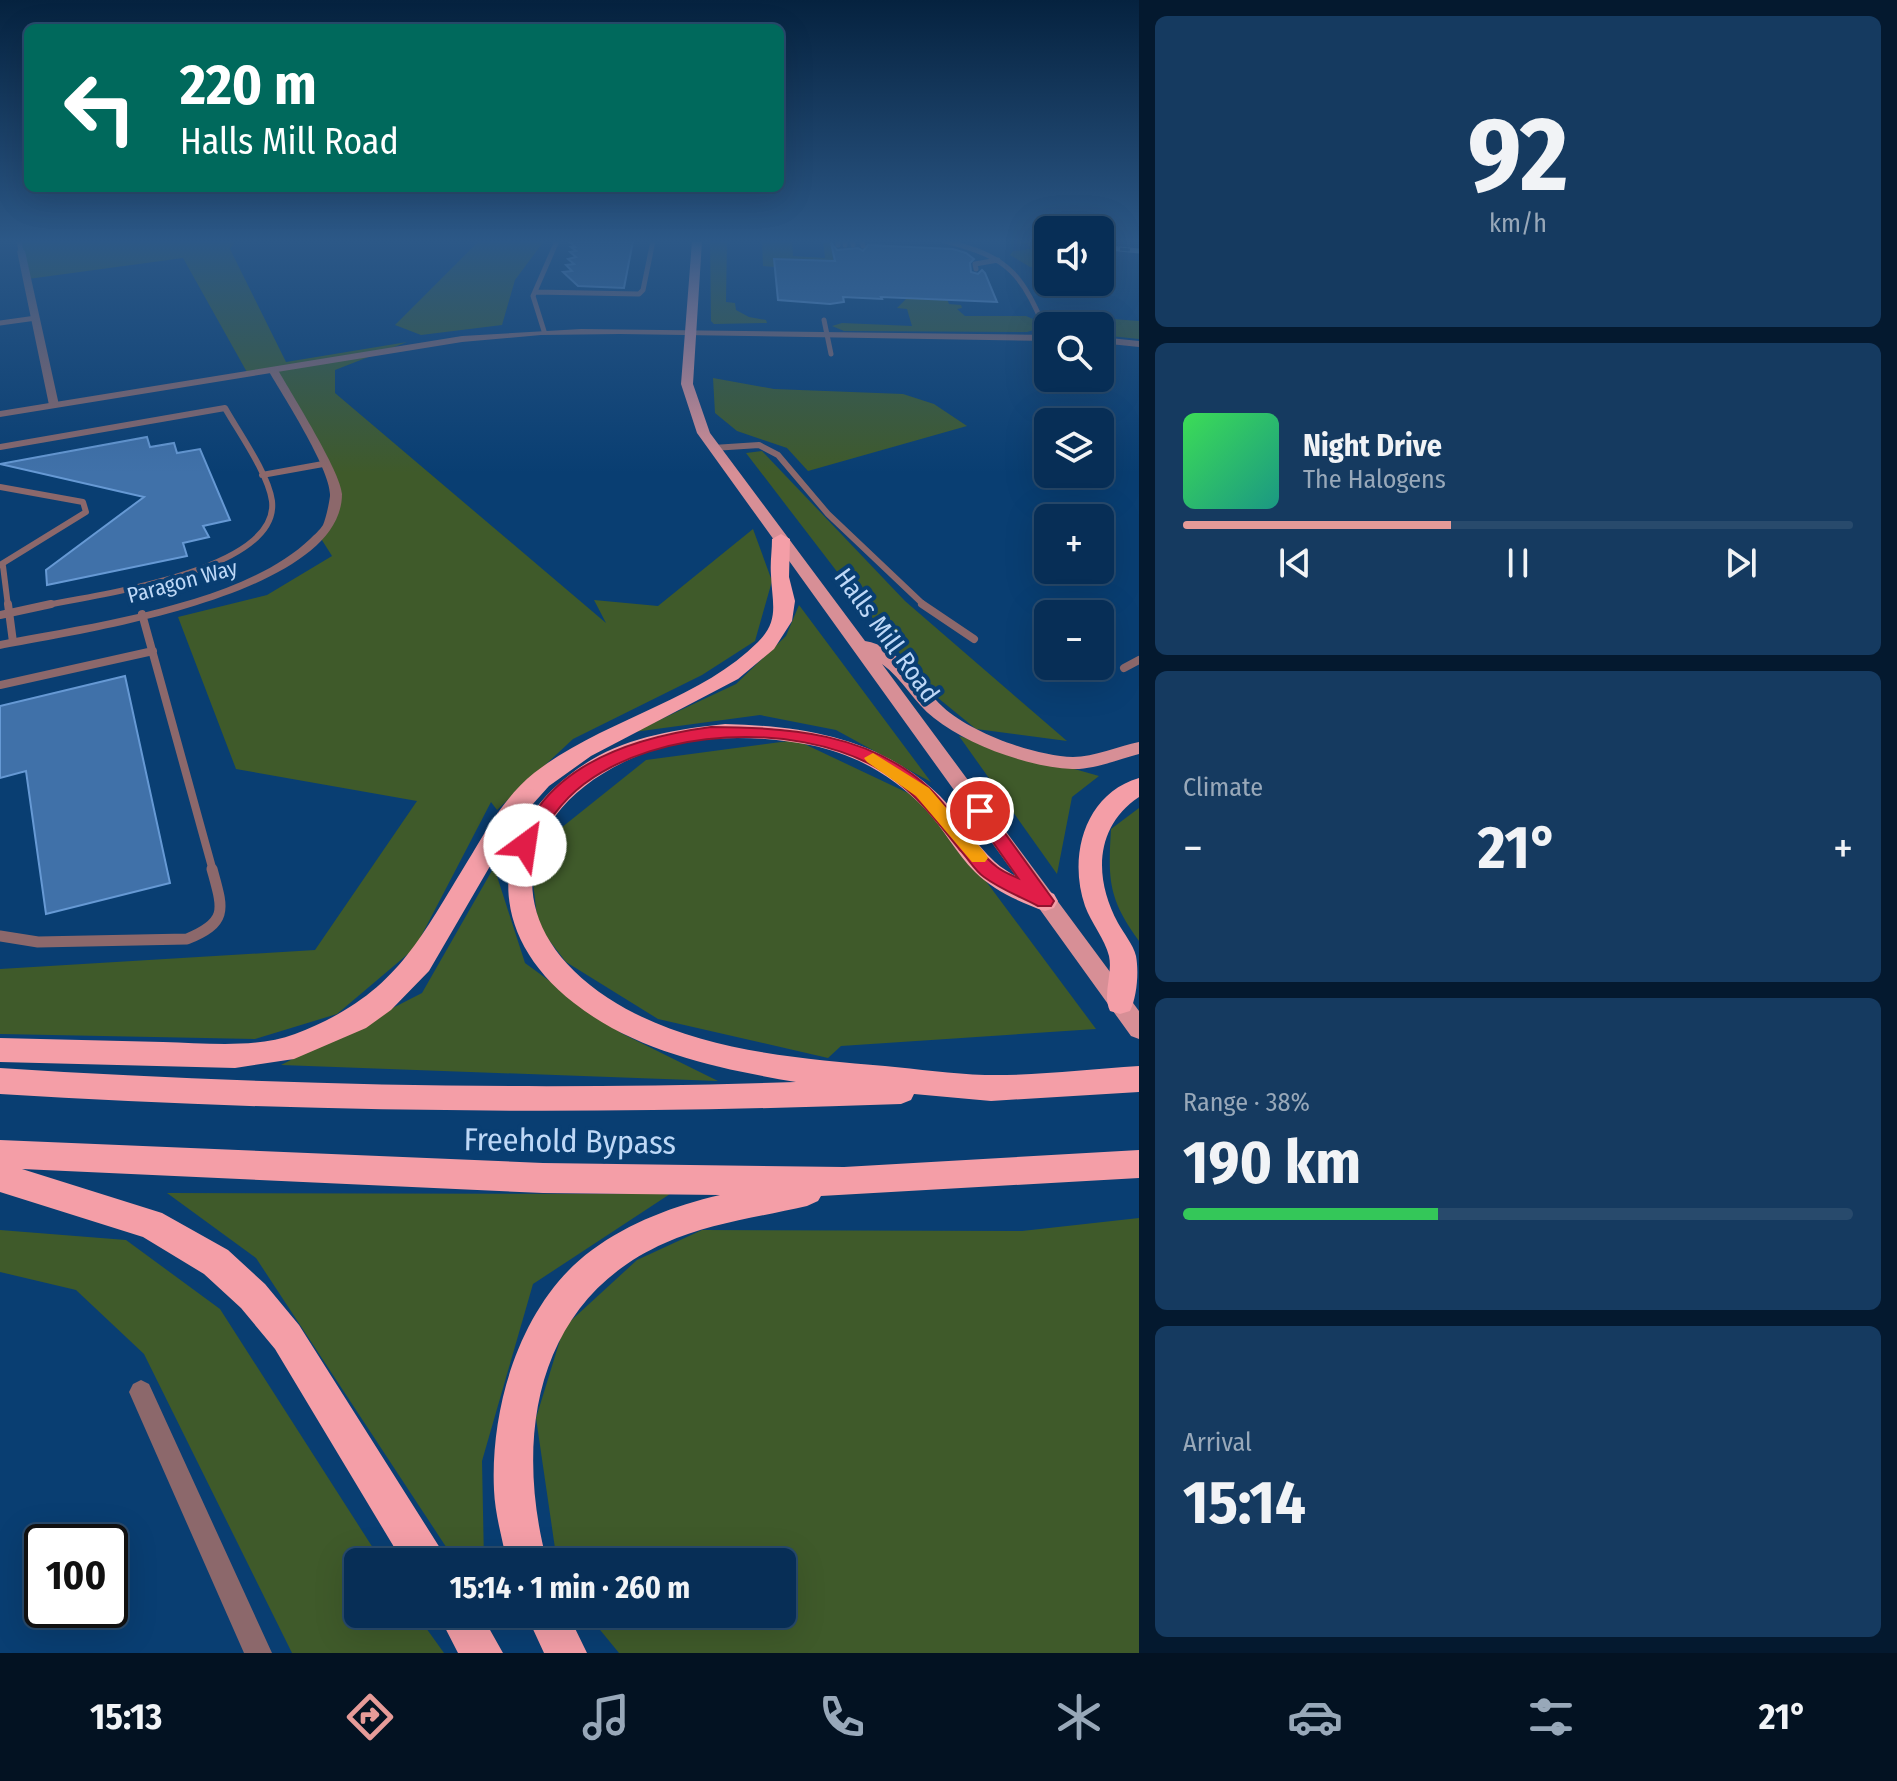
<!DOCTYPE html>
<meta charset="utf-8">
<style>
:root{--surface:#072e56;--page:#153a60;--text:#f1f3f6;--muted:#98a8b9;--line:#284a6c;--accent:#e69b98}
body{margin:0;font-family:"Fira Sans Condensed",sans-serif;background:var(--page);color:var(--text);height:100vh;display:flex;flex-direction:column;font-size:30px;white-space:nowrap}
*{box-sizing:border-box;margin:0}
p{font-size:26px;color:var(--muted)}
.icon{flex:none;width:44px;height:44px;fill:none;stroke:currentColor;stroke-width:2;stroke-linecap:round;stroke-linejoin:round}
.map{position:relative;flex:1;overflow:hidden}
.sheet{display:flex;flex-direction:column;gap:16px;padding:16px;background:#04192f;width:758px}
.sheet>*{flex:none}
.top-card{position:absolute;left:24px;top:24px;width:760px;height:168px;border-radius:12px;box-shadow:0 8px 32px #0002,0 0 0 2px var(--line);background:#00695c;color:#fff;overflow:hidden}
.tools{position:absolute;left:1034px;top:216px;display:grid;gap:16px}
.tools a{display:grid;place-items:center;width:80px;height:80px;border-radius:12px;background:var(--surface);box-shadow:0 8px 32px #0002,0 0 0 2px var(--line);font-size:40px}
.speed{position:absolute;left:24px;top:1524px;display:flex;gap:16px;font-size:40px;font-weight:700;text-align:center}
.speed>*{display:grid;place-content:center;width:104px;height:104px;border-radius:50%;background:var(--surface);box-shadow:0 8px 32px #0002,0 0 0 2px var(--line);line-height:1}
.speed .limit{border:4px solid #111;border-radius:12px;background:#fff;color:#111}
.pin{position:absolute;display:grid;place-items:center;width:68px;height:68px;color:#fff;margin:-34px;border:4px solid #fff;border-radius:50%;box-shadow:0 2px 8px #0007}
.me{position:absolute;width:88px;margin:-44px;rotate:31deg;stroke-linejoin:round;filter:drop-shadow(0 0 6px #0008)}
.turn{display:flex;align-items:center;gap:28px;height:168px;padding:0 24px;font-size:36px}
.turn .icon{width:104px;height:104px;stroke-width:2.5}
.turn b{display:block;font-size:56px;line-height:68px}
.big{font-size:60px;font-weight:700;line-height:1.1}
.sheet .widget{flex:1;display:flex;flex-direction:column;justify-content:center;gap:12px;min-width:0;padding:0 28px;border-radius:12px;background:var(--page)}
.sheet .dial{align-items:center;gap:0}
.dial b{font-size:104px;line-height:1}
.song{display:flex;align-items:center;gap:24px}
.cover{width:96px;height:96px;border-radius:12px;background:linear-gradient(135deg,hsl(130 70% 55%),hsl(170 70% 35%))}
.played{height:8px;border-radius:4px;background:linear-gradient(90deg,var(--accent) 40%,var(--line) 40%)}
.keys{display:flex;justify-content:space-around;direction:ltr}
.heat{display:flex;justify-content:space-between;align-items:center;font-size:44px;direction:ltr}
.charge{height:12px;border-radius:6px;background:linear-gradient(90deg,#34c759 38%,var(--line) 0)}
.trip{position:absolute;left:344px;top:1548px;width:452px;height:80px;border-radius:12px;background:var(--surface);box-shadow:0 8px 32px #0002,0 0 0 2px var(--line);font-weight:700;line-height:80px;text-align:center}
.tabs{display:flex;height:128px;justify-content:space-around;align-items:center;background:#031222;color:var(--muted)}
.tabs .icon{width:56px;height:56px}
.tabs .current{color:var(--accent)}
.tabs b{font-size:36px;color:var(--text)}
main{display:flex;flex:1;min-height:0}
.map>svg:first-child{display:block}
.green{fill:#3f5a2a}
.building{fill:#4071a9;stroke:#6699d4;stroke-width:2}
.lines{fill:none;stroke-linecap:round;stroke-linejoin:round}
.service-far3{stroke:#8c686b;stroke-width:5}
.service-far2{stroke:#8c686b;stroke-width:6}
.service-far1{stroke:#8c686b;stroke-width:8}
.service{stroke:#8c686b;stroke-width:11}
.minor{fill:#8c686b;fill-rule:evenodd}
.tertiary{fill:#8c686b;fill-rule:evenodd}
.primary{fill:#d78f96;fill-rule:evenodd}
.motorway{fill:#f49ea7;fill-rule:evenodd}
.rail-casing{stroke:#85a7cd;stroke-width:5}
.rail{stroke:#093e72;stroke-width:3;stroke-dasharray:10;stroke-linecap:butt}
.route{fill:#e11d48;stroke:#92132f;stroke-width:2}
.slow{fill:#f59e0b}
.labels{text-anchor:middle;stroke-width:8;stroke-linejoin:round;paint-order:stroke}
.far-street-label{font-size:22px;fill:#bed8f7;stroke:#093e72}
.street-label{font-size:26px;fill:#bed8f7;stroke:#093e72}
.near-street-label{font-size:32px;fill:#bed8f7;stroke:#093e72}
</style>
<main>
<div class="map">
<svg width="1139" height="1653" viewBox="0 0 1139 1653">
<rect width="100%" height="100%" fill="#093e72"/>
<path class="green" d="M21,241H235L230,249L286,362L407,342L335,370V393L606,623L594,600L658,606L753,529L772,581L755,641L702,675L573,739L497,810L491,802L415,948L337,1014L255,1039L0,1034V969L315,950L417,801L236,769L178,617L267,595L332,556L320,537L338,490L276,370L248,374L183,258L28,279Z
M479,241H544L515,280L502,325L421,335L395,325Z
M710,241H727L726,302L735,303L736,310L749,317L766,320L767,323L714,324L711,321Z
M762,241H792L793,256L825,258L823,241L833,243L831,244L834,267L823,261L775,259L774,267L763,266Z
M997,241L1048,242V264L1030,267L1010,255L1013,251L1031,249L1027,244Z
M907,298L947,299L949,304L961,305L962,308L957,309L965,316H1026L1033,319L1037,329L1027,332L844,331L832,326L842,323L912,326L907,309L897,308Z
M1046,314L1139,321V339L1100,335V326H1051Z
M713,378L774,389L903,394L934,404L967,426L808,471L787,448L737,431L715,413Z
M762,451L905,601L1067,741L976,729L927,689L746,453Z
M799,605L931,782L836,730L760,715L634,732L736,684L786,636Z
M959,736L1099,776L1072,797L1057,874Z
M796,740L927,802L1096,1029L841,1046L828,1058L658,1019L566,962L538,926L530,856L540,831L561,828L646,760Z
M1139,808V941C1108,898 1108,880 1111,829Z
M494,867L525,963L621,1033L718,1081L281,1065L422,993Z
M167,1193L670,1194L533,1284L482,1461L484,1562H456L256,1258Z
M1139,1218V1653H619L587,1614H782V1562H557L536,1418L564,1327L637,1260L702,1230L1022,1231Z
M0,1230L126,1240L220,1309L382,1562H358V1614H416L444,1653H292L144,1354L76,1290L0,1272Z"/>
<path class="building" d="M569,241H633L624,288L578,286L563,272L572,271L566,265L574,264L568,259L576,257L570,252L576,251L571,247H575Z
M831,243L837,250L858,248L863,251L868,245L953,249L966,253L974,259L970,263L971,272L978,274L982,270L985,273L997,302L881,297L882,299L843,297L844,302L830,304L778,300L774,259L835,261Z
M147,437L150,447L174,443L177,453L200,449L230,520L203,526L209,537L183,543L187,556L47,585L46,570L144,497L0,464Z
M125,676L170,883L46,914L26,771L0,778V706Z"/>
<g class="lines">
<path class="service-far3" d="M19,241L21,251
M838,241V245
M845,241V245
M852,241L853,245
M862,241L863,246
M945,241C1012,258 1021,274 1048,335
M976,269L975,264L998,260
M535,292L639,294L643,290L653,241
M824,320L831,354
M0,323L36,318
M544,331L533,296L557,241"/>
<path class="service-far2" d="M0,447L225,408C239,433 268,473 272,501C280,572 92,595 42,606
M713,448L759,445L778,455L828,514L925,606
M262,475L323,464
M0,487L83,502L86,512L0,565
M3,566L8,606"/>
<path class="service-far1" d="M8,604L13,642
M922,604L974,639
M142,614L213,871
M0,615L51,604
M1124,668L1139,660
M0,685L153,651"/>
<path class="service" d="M0,936L38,942L187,939C229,922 223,909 212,869"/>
<path class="minor" d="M21,249L25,251L59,405L54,408L49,405L17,251Z
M270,368L278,370C291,393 341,472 342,494C342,596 77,634 0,649V641C92,623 242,604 310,539C314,535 320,530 323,525C326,518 329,504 330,496C332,471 282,394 268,370Z
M141,1380L149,1384L272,1653H244L129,1392L133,1384Z"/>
<path class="tertiary" d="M581,329L1048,335V341L620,334L541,335L462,342L0,417V411L462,336Z
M1100,337L1139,341V347L1100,343Z"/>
<path class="primary" d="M692,241H702L693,384L710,433L865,641C898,645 921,687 943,707C971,733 1035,756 1073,757C1094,757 1119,746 1139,742V754C1119,759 1093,770 1072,769C1028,767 968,745 934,718C914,703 903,679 882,664L1139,1011V1039L1131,1036L697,433L681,384Z"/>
<path class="motorway" d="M781,534L790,539L789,577L795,601L792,621L774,649L738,679L591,756L549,786L514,825L429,971L391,1010L366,1028L294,1059L235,1068L0,1062V1038C54,1039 109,1041 163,1042C205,1043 255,1049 295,1034C397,995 418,941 472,854C489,825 507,795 534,773C600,721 701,700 758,642C780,620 772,603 771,575C770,563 772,551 772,539Z
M725,724C804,726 881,738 940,796C960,816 974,843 995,862C1012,877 1034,884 1054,894L1058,901L1054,908L1045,911C1021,903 993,890 975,872C956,853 944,829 925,809C894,776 855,754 810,745C758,735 696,734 645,753C518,801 488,919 608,998C688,1050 793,1058 885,1066C918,1069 952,1074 985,1075C1036,1076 1088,1069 1139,1066V1092L991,1101L914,1094L911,1100L901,1104C600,1115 300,1113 0,1094V1068C265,1085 530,1091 796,1082C720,1069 636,1052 574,1003C479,929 489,822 591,760C631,736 679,729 725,724Z
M1139,778V797C1094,827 1094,879 1118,923C1124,934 1133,944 1136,956C1139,972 1137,997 1130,1011L1120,1014L1110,1011C1102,994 1113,975 1109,956C1105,939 1091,923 1085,906C1068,857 1084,794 1139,778Z
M0,1140L543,1163L844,1167L1139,1150V1178L821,1196L818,1201L807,1206C760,1217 709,1223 665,1243C535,1300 514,1438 547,1562H507C502,1538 495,1514 494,1490C490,1406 521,1302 592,1250C630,1222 674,1206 720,1195L543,1193L22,1169L162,1213L228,1250L265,1284L299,1325L440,1548L446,1562H403L275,1349L241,1308L204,1274L143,1237L0,1192Z
M438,1614H481L503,1653H458Z
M526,1614H568L587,1653H544Z"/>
<defs>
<path id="rail" d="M1100,247L1139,251"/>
</defs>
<use href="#rail" class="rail-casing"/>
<use href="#rail" class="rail"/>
</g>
<linearGradient id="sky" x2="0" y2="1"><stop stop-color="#05223f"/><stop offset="0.51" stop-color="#2c5887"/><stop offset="1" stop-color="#2c5887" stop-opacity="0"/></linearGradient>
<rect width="1139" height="473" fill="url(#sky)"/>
<path class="route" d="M711,727C787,727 870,733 929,788C954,811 970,846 997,867C1003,872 1011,875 1018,878L971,811L980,805L986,807L1054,901L1051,906H1038C1021,897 1000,889 984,877C975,871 968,858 960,850C935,819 910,785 874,766C792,722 659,728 584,784C560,802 546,825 531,850H518L515,845C523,833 530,819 538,808C576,755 651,735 711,727Z"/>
<path class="slow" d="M873,753L929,788L985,853L988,858L985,862H972L916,796L867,762L864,758Z"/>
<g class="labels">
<g class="far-street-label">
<text transform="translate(182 581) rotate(-15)" y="8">Paragon Way</text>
</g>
<g class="street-label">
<text transform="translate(887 635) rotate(54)" y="9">Halls Mill Road</text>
</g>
<g class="near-street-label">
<text transform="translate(570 1141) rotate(1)" y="11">Freehold Bypass</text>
</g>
</g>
</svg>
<div class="tools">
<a><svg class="icon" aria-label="sound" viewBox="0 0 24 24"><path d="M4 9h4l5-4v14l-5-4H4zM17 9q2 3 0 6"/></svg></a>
<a><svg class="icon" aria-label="search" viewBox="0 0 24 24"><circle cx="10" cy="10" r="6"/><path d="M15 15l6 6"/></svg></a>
<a><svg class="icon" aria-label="layers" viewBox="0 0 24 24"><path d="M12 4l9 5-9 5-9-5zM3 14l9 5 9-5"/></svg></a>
<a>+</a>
<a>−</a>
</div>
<div class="speed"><div class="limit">100</div></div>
<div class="pin" style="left:980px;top:811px;background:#d93025"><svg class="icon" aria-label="arrive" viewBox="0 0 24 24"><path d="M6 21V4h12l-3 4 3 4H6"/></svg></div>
<svg class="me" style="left:525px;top:845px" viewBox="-20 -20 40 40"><circle r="19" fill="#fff"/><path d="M0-13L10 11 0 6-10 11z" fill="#e11d48"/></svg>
<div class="trip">15:14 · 1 min · 260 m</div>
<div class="top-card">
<div class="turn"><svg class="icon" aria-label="left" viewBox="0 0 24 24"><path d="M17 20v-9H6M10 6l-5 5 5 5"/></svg><div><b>220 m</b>Halls Mill Road</div></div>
</div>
</div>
<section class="sheet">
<div class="widget dial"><b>92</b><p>km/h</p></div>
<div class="widget">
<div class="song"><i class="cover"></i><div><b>Night Drive</b><p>The Halogens</p></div></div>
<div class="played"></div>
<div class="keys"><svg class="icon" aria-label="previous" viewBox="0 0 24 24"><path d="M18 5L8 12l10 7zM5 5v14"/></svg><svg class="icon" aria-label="pause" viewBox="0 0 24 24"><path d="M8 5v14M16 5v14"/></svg><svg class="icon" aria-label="next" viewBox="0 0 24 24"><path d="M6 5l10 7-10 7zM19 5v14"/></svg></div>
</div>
<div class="widget"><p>Climate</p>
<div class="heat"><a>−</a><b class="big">21°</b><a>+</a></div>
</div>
<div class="widget"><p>Range · 38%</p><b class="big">190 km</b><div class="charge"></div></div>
<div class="widget"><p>Arrival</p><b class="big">15:14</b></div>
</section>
</main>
<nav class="tabs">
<b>15:13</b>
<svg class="icon current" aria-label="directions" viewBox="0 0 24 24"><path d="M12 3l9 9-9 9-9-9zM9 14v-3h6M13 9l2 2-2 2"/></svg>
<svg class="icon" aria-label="music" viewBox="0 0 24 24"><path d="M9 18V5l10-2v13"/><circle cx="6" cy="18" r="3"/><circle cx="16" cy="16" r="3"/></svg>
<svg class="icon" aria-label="phone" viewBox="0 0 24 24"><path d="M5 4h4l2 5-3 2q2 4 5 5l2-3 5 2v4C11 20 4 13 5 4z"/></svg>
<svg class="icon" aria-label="climate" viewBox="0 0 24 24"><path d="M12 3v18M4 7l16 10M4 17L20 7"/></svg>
<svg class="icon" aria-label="car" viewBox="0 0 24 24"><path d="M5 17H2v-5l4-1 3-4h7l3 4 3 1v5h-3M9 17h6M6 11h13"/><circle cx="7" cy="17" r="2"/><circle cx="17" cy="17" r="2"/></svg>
<svg class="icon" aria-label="filters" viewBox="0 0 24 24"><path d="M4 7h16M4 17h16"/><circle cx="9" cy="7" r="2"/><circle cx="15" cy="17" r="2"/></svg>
<b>21°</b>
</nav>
